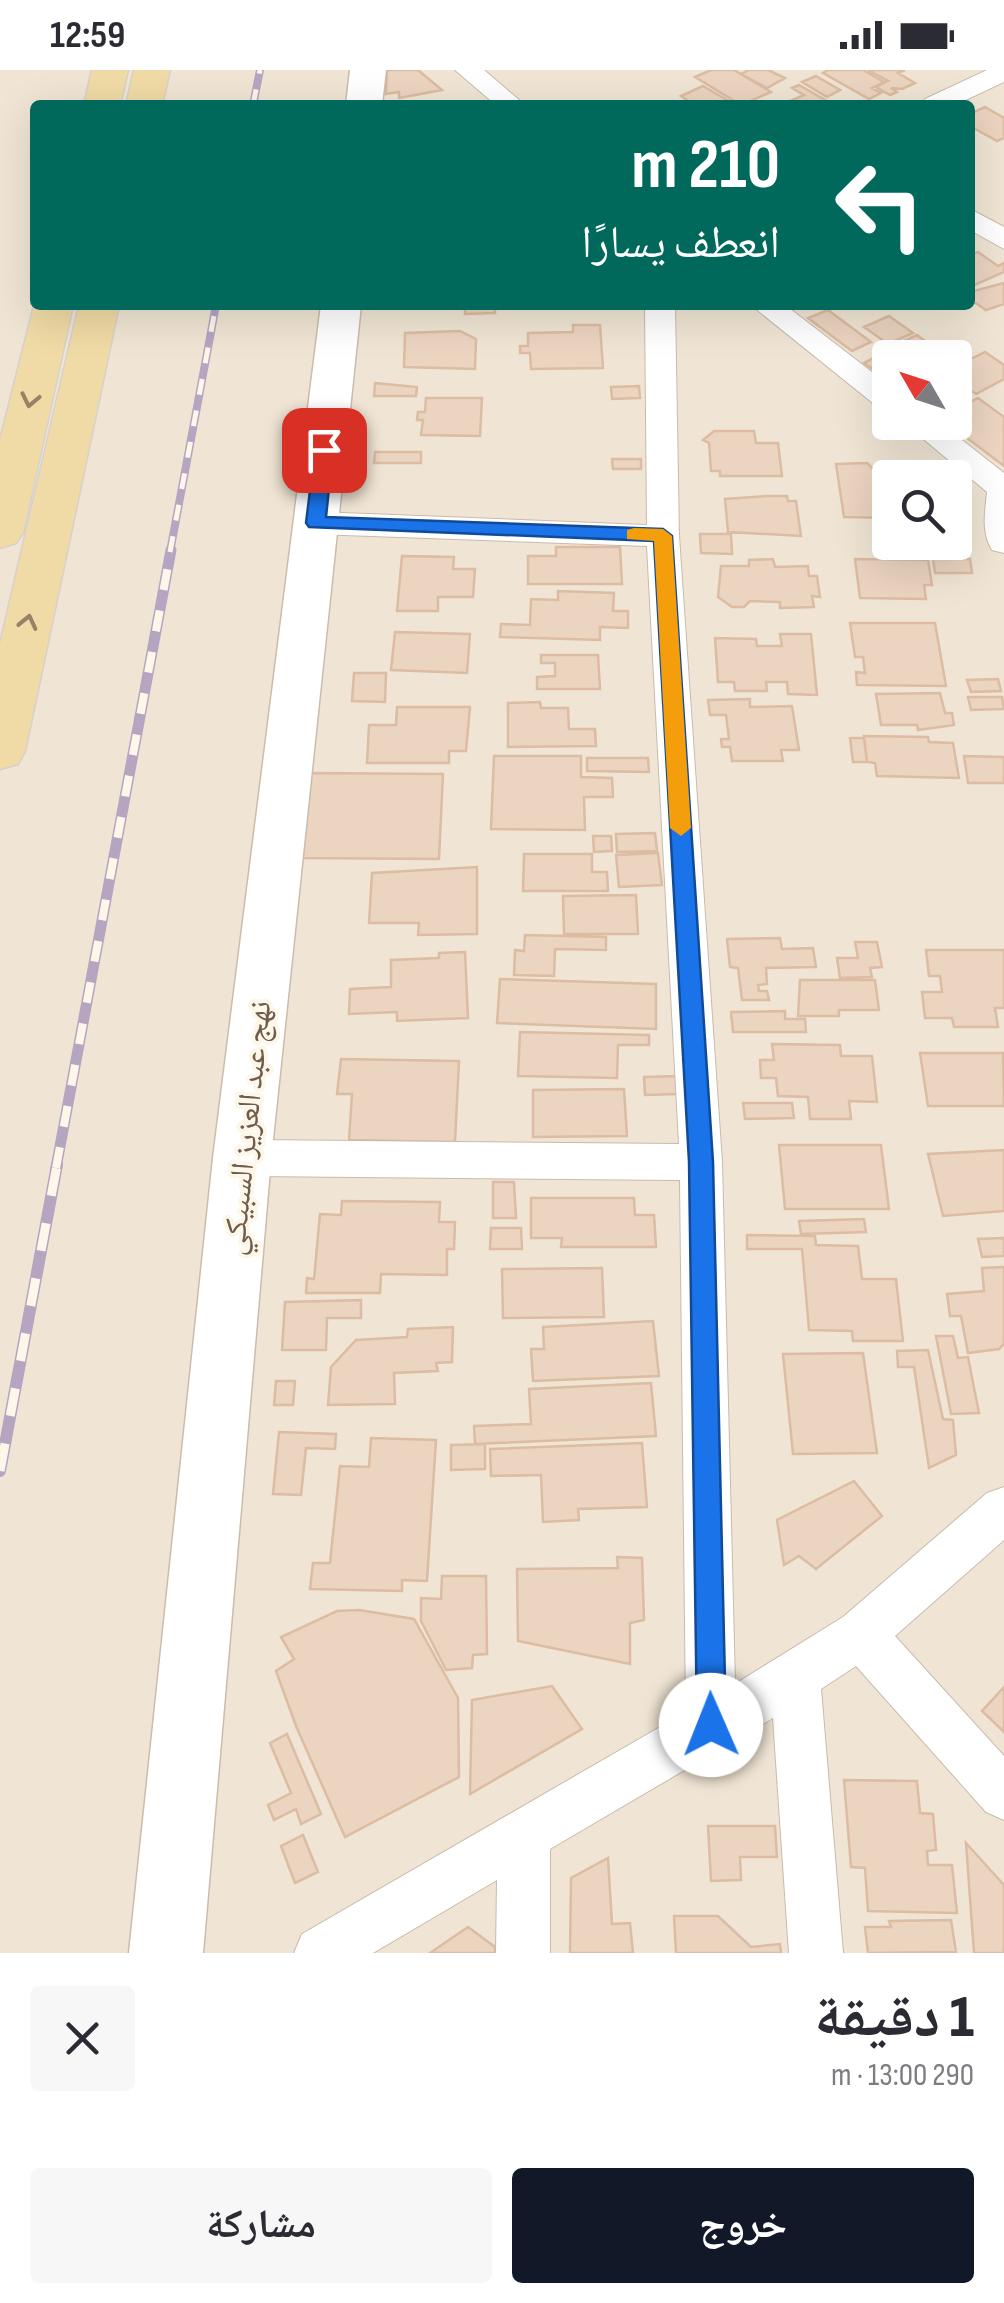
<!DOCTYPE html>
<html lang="ar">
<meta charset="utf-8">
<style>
body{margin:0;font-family:"Sofia Sans Condensed","Noto Naskh Arabic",sans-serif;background:#f7f7f7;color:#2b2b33;direction:rtl;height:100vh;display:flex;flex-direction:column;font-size:38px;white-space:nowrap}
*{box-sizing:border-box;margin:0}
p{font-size:32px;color:#7c7c81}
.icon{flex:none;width:55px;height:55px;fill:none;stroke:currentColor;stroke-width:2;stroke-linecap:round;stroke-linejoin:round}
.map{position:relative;height:1883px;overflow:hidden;direction:ltr}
.sheet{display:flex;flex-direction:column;background:#fff;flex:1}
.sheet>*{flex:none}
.banner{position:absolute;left:30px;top:30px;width:945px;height:210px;border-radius:10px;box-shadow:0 10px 40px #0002;direction:rtl;background:#00695c;color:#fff;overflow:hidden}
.needle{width:65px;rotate:309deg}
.tools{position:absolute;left:872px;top:270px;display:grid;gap:20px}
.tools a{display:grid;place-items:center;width:100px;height:100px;border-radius:10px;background:#fff;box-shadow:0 10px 40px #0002;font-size:50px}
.pin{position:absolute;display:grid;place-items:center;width:85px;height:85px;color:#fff;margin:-42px;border-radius:20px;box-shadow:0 5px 15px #0006}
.me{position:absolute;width:110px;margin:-55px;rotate:359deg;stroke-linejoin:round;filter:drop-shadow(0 0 8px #0008)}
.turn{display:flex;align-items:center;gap:35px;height:210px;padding:0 30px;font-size:45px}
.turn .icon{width:130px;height:130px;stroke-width:2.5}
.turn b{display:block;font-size:70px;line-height:85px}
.round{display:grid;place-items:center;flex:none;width:105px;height:105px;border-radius:10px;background:#f7f7f7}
.headline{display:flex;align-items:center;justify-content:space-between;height:170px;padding:0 30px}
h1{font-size:60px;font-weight:800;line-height:75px}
.cta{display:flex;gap:20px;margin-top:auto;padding:20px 30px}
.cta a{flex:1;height:115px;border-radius:10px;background:#111827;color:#fff;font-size:40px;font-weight:800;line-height:115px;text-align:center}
.cta a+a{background:#f7f7f7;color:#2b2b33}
.status{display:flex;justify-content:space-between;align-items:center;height:70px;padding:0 50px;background:#fff;direction:ltr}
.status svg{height:28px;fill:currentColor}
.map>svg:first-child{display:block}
</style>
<div class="status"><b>12:59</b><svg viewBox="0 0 49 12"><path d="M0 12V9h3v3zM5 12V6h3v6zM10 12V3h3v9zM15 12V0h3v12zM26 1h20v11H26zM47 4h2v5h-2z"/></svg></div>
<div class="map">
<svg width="1004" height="1883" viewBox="0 0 1004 1883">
<rect width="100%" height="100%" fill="#f9f3e5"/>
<!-- residential -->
<path fill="#f0e5d4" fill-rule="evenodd" d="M0,0H1004V1883H0ZM35,35H970V235H35ZM890,288H955V352H890ZM890,408H955V472H890Z"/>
<!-- building -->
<path fill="#ebd4c0" stroke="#dcbca2" stroke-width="2.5" d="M387,0H418L442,20L399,28V22L386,24Z
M711,0H734L771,22L741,35L695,7Z
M749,0H768L785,8L767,18L741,4Z
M828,0H863L884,12L872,18L881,23L869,29L823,3Z
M868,0H905L898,3L915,13L902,19L891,18L897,22L890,25L876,17L888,11Z
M816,6L840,20L827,27L802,12Z
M799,15L834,35H793L788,32L804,25L792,18Z
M703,16L734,34L694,35L681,26Z
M985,37L1004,48V68L997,71L970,56V44Z
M978,182L998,196L1004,193V202L970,217V185Z
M1004,213V234L986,240L970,229V222Z
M465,235H495V243L465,244Z
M828,240L871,272L852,281L808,248Z
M889,246L913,263L888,274L864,257Z
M573,255H600L603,298L531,299L530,283H520V276H528V263L573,262Z
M460,261L476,269L475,299L404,297L405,263Z
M917,265L948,288H908L893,276Z
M891,279L904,288H890V311L864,293Z
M985,282L1004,295V309L976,324L956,310L967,305L955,297Z
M375,313L417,317L416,326H374Z
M639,316L640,328L612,329L611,317Z
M426,328H482L480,366L421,365L423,350H417L418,342H425Z
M978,328L1004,347V396L946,352H955V340Z
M714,361H754L756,373H778L782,406H720V401H711L709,373L703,370Z
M375,382H421V393H374Z
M612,389H641V399H613Z
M867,393L890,415V448L844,447L836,394Z
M766,426H787L788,431H796L801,466L728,462L725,429Z
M700,464H731L732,484L701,483Z
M955,469H961L964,481H925L923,472H955Z
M556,477H620L622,514H528V486H556Z
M402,486L454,487L453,499H475L473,527H438V541H397Z
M773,489L775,497L808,496L809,506H817L820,527L812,526L814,537L780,538V532L750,531L744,537H732L718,527L721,496H749V490Z
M855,489L928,490L932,515H924L926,529L860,528Z
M933,489H970L972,503H935Z
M558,521L614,523L613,541H628V558L600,557V570L500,567L501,554L530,555L531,529L558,530Z
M850,553H935L946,616L857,615L856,602L865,603L863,587H855Z
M395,562L470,564L467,603L391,600Z
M780,564H811L817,625L788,624L787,612H766L767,621H735L734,612H718L715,568L756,569L757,576H782Z
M541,585H598L600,619H537V607L555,606V593H541Z
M354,603H386L385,632L352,631Z
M998,609L1001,621L971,622L967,610Z
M940,623L945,643H952L954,655L918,660L917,655H881L876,624Z
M968,627H1002L1004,639L971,640Z
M750,629V637L792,636L799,680H781L783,691H732L730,677H722L721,669H729L726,645H710L708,630Z
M540,632L541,638H568L569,659H595L596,676L508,677V633Z
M397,637H470L466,681H449V693H367L369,655H396Z
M864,666L928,667L929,672L953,673L959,708L877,706L875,693L867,692Z
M850,668H864L867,692H853Z
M494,686H581V707L612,708L613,727H584L585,760L491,759Z
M964,686L1004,687V713H968Z
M587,688H648L649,702L587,701Z
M307,703L443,704L439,789L298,788Z
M655,763L657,781L617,782L616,764Z
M593,766H611L612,781L594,782Z
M658,783L662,815L619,817L616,785Z
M524,784H592V802H607L608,821H523Z
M477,797V864L418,865L419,853H369L372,803Z
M636,825L638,864H564L563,826Z
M525,865L606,867V880L555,879L554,906L514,905L515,880L524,881Z
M780,868L782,879L813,878L816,897L766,898L767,914L758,915L759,921H767L769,930H742L738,898L730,897L727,869Z
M855,872H877L882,897L870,898L872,907L840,908L837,888H858Z
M926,880H1004V938H995L998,957H954L952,948H925L922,922H942L940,906H929Z
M465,882L468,948L397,951V942L349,944L350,919L391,917V890L439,888V883Z
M500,909L656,914V959L497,953Z
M800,910H875L879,940H839V946H798Z
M785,941V949H805L806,962H733L731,942Z
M520,962L649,965V975H618L617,1008L518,1006Z
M772,974L840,975L841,986H872L877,1032L849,1031L851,1049H810L808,1027L778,1026L776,1008H761L760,990H774Z
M920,983H1003L1004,1036H928Z
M341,989L459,991L455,1072L349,1070L352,1024H337Z
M677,1006L678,1024L645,1025L644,1007Z
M624,1019L627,1066L533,1067V1020Z
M743,1033H792L794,1048L745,1049Z
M779,1075H881L889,1139H785Z
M1004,1080V1141L943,1146L928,1084Z
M493,1112H514L516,1148H493Z
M531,1128H634L635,1145H654L656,1177H561L562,1168H531Z
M342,1131L440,1132L439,1152H455L454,1179H447V1205L381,1204L380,1223H306L307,1208L314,1209L320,1144L341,1145Z
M864,1149L866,1162L801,1164L799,1151Z
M491,1158H521L522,1179H490Z
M747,1165L815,1166L816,1175L858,1176L862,1209H896L903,1271H853L852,1261L809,1260L802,1179H747Z
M1004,1168V1186L982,1187L978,1169Z
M1004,1197V1274L999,1279L968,1283L961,1246H950L947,1224L984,1221L982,1198Z
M602,1198L604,1247L503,1248L502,1199Z
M361,1230V1248H327L326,1280H282L285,1232Z
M653,1251L659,1306L533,1311L531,1279H544L543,1257Z
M453,1257L452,1292L436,1293L438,1301L394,1303L395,1334L328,1335L331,1297L356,1270L407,1267L408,1259Z
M936,1266H953L958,1288L968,1287L979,1343L951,1344Z
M928,1280L943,1349L953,1350L956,1385L929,1398L914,1297H898L897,1281Z
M863,1283L877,1383L793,1384L783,1284Z
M276,1311H295L293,1335H274Z
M651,1313L656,1366L475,1374L474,1356L531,1354L529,1319Z
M279,1362L336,1364L335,1379L306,1378L301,1425L273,1424Z
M371,1368L436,1370L427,1511L402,1510V1521L310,1519L313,1493H330L340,1396L369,1397Z
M642,1373L647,1437L578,1439L579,1450L543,1452L541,1405L491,1406L490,1379Z
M485,1374V1399L451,1400V1375Z
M854,1411L882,1446L816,1499L799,1486L784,1495L777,1450Z
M617,1487L642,1488L644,1550L630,1553V1594L518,1571L517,1499L618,1498Z
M442,1506H486L487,1584L473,1585L472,1598L446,1600L421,1551V1528L441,1529Z
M359,1540L414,1549L458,1628L459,1707L345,1767L296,1656L276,1601L294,1589L281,1567L337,1541Z
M552,1616L582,1659L470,1724L472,1630Z
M1004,1617V1662L982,1641Z
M287,1664L321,1744L301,1754L296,1739L274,1750L268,1735L291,1723L270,1673Z
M844,1710L917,1711L920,1743L933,1744L936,1780L927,1781L928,1795H952L957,1843L868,1841L865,1798L851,1797Z
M708,1756H775L777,1787H740L741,1810L711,1811Z
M303,1765L318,1802L295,1813L281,1776Z
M966,1773L1004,1815V1883H974Z
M608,1788L612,1854L630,1853L633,1883H570L571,1808Z
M674,1846H718L751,1877L780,1874L781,1883H676Z
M951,1850L956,1882L868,1883L865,1857H891L889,1851Z
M468,1857L495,1877V1883H430Z"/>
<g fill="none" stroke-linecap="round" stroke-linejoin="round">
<!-- street casing -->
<g stroke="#c9bbac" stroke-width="2">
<path id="street" d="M455,0H484L525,35H496Z
M987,0H1004V12L955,35H921L925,29Z
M970,139L1004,157V179L970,160Z
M645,235H675L679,466L722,1092L735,1614L843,1547L987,1423L1004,1417V1470L895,1566L1004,1686V1750L986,1742L856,1596L821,1619L843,1883H789L773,1648L550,1779V1883H496L497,1810L373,1883H294L302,1864L686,1642L680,1110L242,1106L227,1101L221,1088L227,1075L242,1070L679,1074L647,476L316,464L304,461L300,453L304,445L316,442L647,455Z
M751,235H785L890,316V340L879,338Z
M903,352H939L1004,403V483L992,480C981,462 985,442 987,422Z"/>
</g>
<!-- secondary casing -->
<g stroke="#ccbcab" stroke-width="3">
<path id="secondary" d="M350,0H386L382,35H346Z
M321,235H361L271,1088L203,1883H129L213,1088Z"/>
</g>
<!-- primary casing -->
<g stroke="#d7d1cd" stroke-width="3">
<path id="primary" d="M92,0H128L120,35H84Z
M134,0H170L162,35H126Z
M35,232V235H73L23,463L16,473L0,478V370Z
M79,235H119L25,681L18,694L0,699V574Z"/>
</g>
<!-- street -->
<use href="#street" fill="#fff" fill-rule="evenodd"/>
<!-- secondary -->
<use href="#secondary" fill="#fff" fill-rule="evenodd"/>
<!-- primary -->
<use href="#primary" fill="#f0daa5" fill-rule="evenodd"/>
<!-- rail-far2 casing -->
<g stroke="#b6a5c1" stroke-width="8">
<path id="rail-far2" d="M253,35L260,0
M170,482L216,235"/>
</g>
<!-- rail-far1 casing -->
<g stroke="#b6a5c1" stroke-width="11">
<path id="rail-far1" d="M56,1098L171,480"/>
</g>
<!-- rail casing -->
<g stroke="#b6a5c1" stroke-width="12">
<path id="rail" d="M0,1401L57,1095"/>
</g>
<!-- rail-far2 -->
<use href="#rail-far2" stroke="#fdf7ea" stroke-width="5" stroke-dasharray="16" stroke-linecap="butt"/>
<!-- rail-far1 -->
<use href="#rail-far1" stroke="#fdf7ea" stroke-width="8" stroke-dasharray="21" stroke-linecap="butt"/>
<!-- rail -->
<use href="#rail" stroke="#fdf7ea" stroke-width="9" stroke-dasharray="28" stroke-linecap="butt"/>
</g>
<!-- one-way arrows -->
<defs><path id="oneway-chevron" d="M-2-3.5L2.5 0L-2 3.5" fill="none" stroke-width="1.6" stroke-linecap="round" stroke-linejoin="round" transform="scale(2.5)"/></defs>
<g stroke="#968267">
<use href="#oneway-chevron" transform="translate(30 330) rotate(102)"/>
<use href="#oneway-chevron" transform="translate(28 552) rotate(-77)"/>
</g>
<!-- route -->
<path fill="#1a73e8" stroke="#114b97" stroke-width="2.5" d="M324,375L333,380L326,447L663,459L672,466L713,1092L726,1655L721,1665L711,1670L701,1665L697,1655L689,1092L654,471L309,457L306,453L315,380Z"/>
<!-- slow -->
<path fill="#f59e0b" d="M634,458L663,459L672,466L691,758L681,766L670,758L654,471L627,469V460Z"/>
<g text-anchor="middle" stroke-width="8" stroke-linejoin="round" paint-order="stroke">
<!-- street labels -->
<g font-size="32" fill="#6f5c4d" stroke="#fdf7ea">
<text transform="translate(246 1058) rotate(-84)" y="11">نهج عبد العزيز السبيكي</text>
</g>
</g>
</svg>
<div class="tools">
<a><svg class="needle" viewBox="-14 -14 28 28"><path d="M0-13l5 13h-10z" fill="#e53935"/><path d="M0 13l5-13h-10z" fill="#7c7c81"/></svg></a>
<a><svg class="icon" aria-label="search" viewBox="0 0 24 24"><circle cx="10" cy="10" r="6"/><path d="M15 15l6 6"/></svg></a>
</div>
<div class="pin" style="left:324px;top:380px;background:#d93025"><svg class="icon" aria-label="arrive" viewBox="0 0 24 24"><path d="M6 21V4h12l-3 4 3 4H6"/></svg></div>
<svg class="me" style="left:711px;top:1655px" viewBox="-20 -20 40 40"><circle r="19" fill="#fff"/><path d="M0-13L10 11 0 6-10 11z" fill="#1a73e8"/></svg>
<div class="banner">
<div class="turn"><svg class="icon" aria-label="left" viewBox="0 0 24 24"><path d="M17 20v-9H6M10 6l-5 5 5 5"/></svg><div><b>210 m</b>انعطف يسارًا</div></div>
</div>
</div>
<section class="sheet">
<div class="headline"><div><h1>1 دقيقة</h1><p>290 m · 13:00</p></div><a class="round"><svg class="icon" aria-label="close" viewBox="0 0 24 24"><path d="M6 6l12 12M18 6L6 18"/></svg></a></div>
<div class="cta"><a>خروج</a><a>مشاركة</a></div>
</section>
